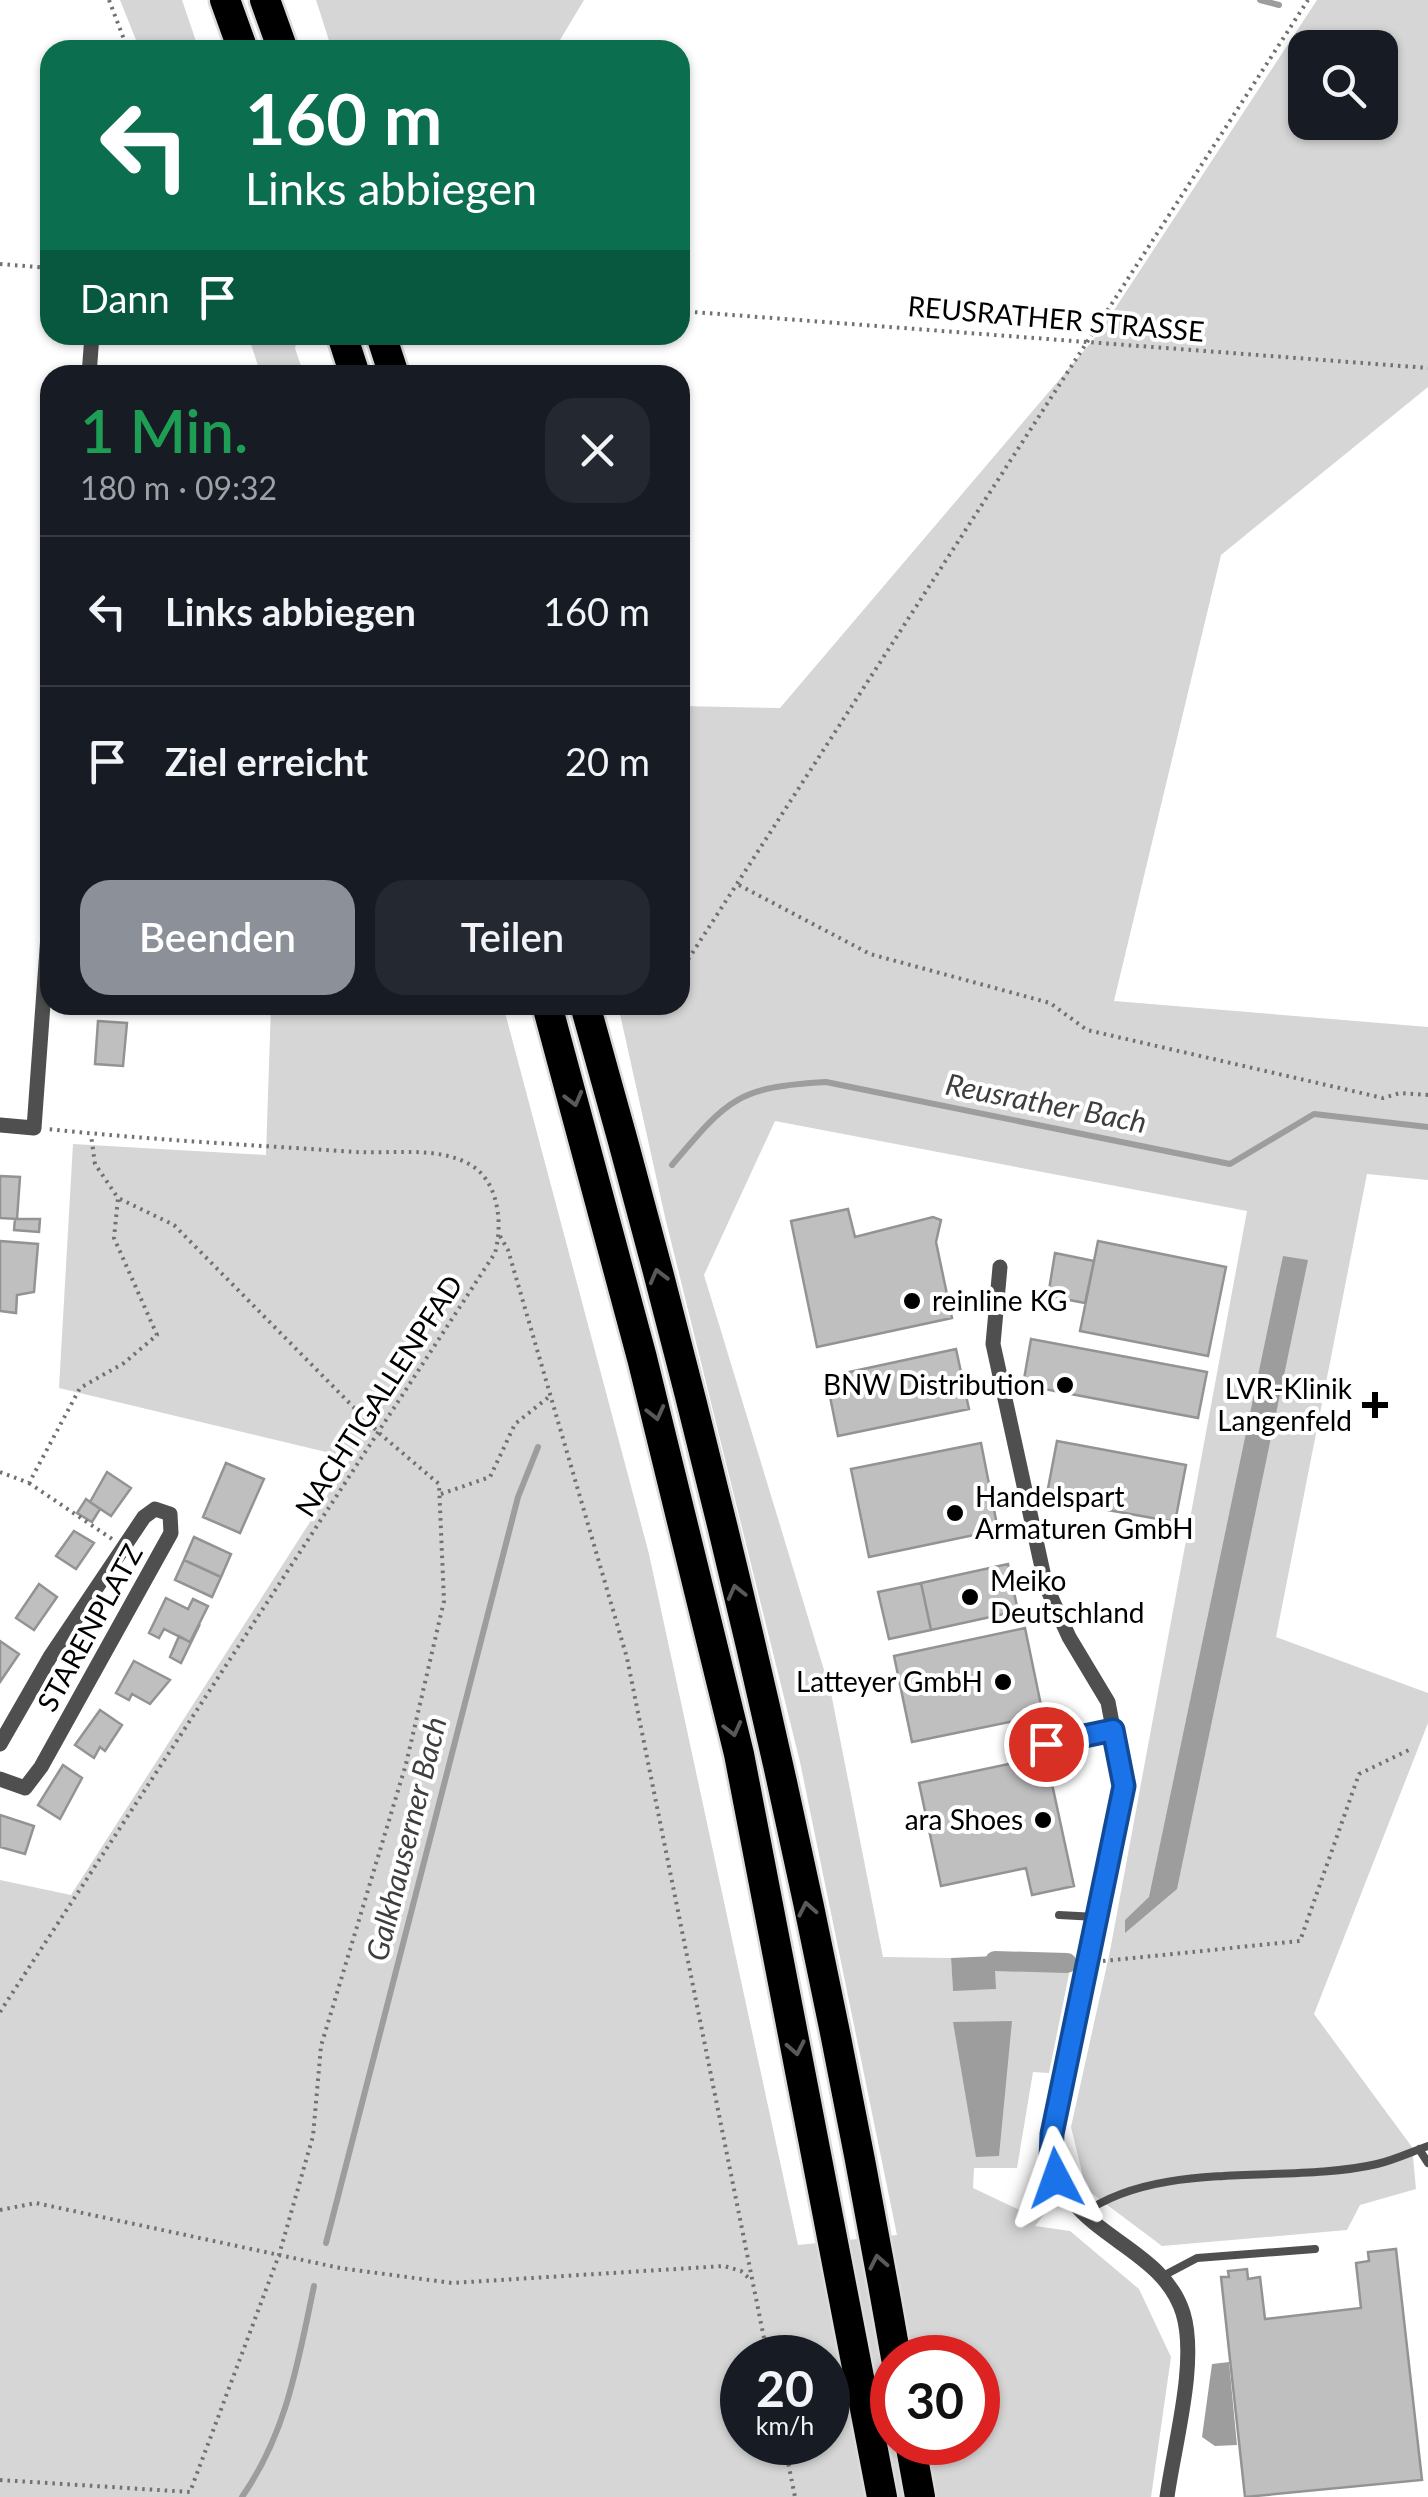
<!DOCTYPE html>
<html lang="de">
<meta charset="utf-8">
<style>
body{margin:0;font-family:Lato,sans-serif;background:#242831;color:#f1f3f6;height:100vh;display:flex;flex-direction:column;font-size:38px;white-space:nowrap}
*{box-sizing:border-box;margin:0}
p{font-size:32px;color:#9ea1a6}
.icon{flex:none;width:55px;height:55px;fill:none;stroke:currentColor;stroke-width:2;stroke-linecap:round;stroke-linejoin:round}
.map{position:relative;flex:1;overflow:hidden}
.side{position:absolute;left:40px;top:365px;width:650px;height:650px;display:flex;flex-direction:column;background:#171b24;border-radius:30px;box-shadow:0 2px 8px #0004}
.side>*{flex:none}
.guide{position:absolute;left:40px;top:40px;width:650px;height:305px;border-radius:30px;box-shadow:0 2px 8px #0004;background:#0b6e4f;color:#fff;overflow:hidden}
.buttons{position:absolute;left:1288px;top:30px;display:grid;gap:20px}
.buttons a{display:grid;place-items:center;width:110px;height:110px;border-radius:20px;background:#171b24;box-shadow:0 2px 8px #0004;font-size:50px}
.speed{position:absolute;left:720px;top:2335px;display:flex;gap:20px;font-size:50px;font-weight:700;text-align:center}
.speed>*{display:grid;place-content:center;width:130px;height:130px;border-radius:50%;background:#171b24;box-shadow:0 2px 8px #0004;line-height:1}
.speed small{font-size:25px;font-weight:400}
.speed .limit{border:15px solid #d22;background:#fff;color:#111}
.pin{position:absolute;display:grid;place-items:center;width:85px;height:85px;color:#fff;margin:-42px;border:5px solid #fff;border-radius:50%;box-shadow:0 2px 10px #0007}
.me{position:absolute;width:110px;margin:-55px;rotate:356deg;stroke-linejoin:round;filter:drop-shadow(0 0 8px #0008)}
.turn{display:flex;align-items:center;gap:35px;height:210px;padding:0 40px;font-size:45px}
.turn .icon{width:130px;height:130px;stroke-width:2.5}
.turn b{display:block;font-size:70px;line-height:85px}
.then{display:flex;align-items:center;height:95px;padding:0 40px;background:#0003;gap:20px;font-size:38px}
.round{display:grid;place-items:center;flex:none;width:105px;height:105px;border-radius:30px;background:#242831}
.overview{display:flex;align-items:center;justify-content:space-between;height:170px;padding:0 40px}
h1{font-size:60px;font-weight:600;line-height:75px;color:#1e9e55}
.action{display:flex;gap:20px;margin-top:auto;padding:20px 40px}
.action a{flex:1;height:115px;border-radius:30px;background:#8c9099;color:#fff;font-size:40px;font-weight:600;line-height:115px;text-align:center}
.action a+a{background:#242831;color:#f1f3f6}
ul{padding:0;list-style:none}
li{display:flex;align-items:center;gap:30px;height:150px;padding:0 40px;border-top:2px solid #363941}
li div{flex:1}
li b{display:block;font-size:38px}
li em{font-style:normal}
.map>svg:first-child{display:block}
</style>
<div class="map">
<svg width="1428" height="2497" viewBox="0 0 1428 2497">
<rect width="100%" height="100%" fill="#fff"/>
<!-- green -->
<path fill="#d6d6d6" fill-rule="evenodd" d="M120,0H182L199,50H140Z
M316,0H584L554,50H332Z
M1317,0H1428V387L1221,555L1114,1001L1428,1027V1180L1367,1174L1276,1637L1428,1693V1723L1314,2014L1412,2147L1416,2189L1360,2205L1347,2230L1162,2246L1086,2189L1071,2127L1110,1951L1247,1211L775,1121L704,1275L831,1693L883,1957L951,1958L953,1990L996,1989V1968L1070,1969L1049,2073L1033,2072L1017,2168H974L973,2188L1024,2212L1050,2207L1035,2226L1070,2231L1139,2289L1171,2357L1151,2497H0V1880L71,1895L351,1458L59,1388L73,1144L266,1155L271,1005H503L649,1554L798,2245L897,2235L800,1762L665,1217L618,1005H680V706L780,708L1099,333ZM1305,48H1380V122H1305ZM742,2358H828V2442H742ZM892,2358H978V2442H892Z
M248,335H298L295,348L304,375H261Z"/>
<!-- water -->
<path fill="#9d9d9d" d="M1283,1256L1308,1260L1177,1889L1125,1933V1920L1149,1897Z
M995,1956L996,1989L953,1991L951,1958Z
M1012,2021L999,2156L976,2157L953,2022Z
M1229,2362L1237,2445L1215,2446L1202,2437L1212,2364Z"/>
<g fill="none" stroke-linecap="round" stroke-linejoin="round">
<!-- stream -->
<path stroke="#9d9d9d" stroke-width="6" d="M1260,0L1279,5
M672,1165C728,1099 737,1087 826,1082L1230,1164L1314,1114L1428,1127
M326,2243L518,1497L538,1447
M242,2497C287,2432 298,2362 314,2286"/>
<!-- canal -->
<path stroke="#9d9d9d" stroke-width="20" d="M995,1961L1067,1963"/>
</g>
<!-- building -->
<path fill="#bfbfbf" stroke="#939393" stroke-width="2.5" d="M98,1021L127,1023L123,1066L95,1064Z
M0,1176L20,1177L17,1219L0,1218Z
M848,1209L855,1237L933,1217L941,1220L936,1242L952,1318L817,1347L791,1221Z
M15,1219H40L39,1232L14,1230Z
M0,1241L38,1244L34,1292L17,1295L16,1313L0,1311Z
M1098,1241L1226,1267L1208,1356L1080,1331Z
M1055,1253L1094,1261L1085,1303L1048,1296Z
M1031,1339L1207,1372L1198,1418L1023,1385Z
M956,1349L969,1409L838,1436L826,1377Z
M1057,1441L1186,1465L1175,1522L1046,1499Z
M981,1443L998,1530L869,1557L851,1469Z
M226,1463L264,1479L240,1533L203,1517Z
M107,1472L131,1488L111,1516L90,1502Z
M86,1499L100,1509L92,1522L77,1513Z
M74,1531L94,1543L76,1569L56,1556Z
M194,1537L231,1554L221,1577L184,1560Z
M184,1560L221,1577L212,1597L175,1580Z
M1008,1564L1018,1611L931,1630L921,1583Z
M921,1583L931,1630L889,1639L878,1592Z
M39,1584L57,1597L34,1630L16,1618Z
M166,1598L188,1609L193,1599L208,1606L190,1642L164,1629L159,1638L149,1633Z
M200,1624L181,1663L170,1657L179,1636L190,1642Z
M1025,1628L1043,1715L912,1742L894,1656Z
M0,1641L19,1654L0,1682Z
M134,1661L170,1680L150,1704L132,1694L129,1700L116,1693Z
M100,1710L122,1725L105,1751L100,1747L94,1758L75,1745Z
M1046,1756L1074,1886L1032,1895L1026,1868L941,1886L919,1783Z
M63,1765L82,1778L60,1819L38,1805Z
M0,1815L34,1826L25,1854L0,1847Z
M1396,2249L1422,2480L1245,2497L1221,2277H1229L1228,2271L1247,2269L1248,2279L1260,2277L1265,2319L1361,2308L1356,2263L1369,2261L1368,2252Z"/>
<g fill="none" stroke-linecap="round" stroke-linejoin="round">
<!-- motorway casing -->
<g stroke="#dbdbdb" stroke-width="35">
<path id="motorway" d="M225,0L243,50
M265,0L283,50
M342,335L355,375
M381,335L394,375
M547,1005L642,1358L739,1754L882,2497
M585,1005C711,1449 817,1902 896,2358
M910,2442L920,2497"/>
</g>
<!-- path -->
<path stroke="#717171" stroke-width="4" stroke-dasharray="2.5 5" stroke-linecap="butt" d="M109,0L128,50
M0,264L50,268
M680,311L1428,368
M739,885L870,954L1050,1003L1087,1030L1383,1098L1400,1093L1428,1095
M680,972L1308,0
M500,1236L508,1250L627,1658L768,2358
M0,1472L29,1483L80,1388L124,1363L157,1335L114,1238L118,1198L95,1164L91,1135
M29,1483L112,1539
M441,1494L490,1477L515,1424L550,1396
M1103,1961L1300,1941L1359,1774L1413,1748
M0,2012L495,1253C503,1224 499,1180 469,1164C436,1146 393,1154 356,1152C253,1145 151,1140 48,1129
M0,2210L36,2203L340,2268L452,2283L724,2266L741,2271L751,2280
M784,2442L795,2497
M0,2480L190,2492L279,2255L313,2136L321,2046L406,1764L444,1601L439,1484L379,1433L174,1225L118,1198"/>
<!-- service -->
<path stroke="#4f4f4f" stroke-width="8" d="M1046,1745L1113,1730
M1059,1915L1097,1917
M1419,2149L1428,2163
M1083,2214C1160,2158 1287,2185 1377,2164C1394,2160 1411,2152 1428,2146
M1161,2277L1197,2258L1315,2249"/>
<!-- minor -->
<path stroke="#4f4f4f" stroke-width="15" d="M89,375L92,335
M0,1125L34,1128L50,908
M1000,1267L993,1344L1046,1586L1069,1637L1108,1702L1124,1786L1052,2134C1048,2236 1159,2236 1183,2313C1198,2362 1174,2445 1167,2497
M0,1744L50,1657L144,1517L155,1509L170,1514L171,1533L41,1767L25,1788L0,1779"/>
<!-- motorway -->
<use href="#motorway" stroke="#000" stroke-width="30"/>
</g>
<!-- one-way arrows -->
<defs><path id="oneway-chevron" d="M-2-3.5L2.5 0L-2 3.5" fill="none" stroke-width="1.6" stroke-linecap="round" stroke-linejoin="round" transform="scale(2.5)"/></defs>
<g stroke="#595959">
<use href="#oneway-chevron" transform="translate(574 1099) rotate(75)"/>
<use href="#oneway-chevron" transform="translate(658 1276) rotate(-105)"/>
<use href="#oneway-chevron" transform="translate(656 1413) rotate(76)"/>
<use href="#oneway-chevron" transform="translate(736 1592) rotate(-104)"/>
<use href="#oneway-chevron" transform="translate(733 1729) rotate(76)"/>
<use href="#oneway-chevron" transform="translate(807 1909) rotate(-101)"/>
<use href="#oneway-chevron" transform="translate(796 2048) rotate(79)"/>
<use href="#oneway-chevron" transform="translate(878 2262) rotate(-101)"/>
</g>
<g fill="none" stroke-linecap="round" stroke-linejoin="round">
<!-- route casing -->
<g stroke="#114b97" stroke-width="25">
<path id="route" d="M1046,1744L1113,1730L1124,1786L1052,2134L1051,2159L1056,2178"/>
</g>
<!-- route -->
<use href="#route" stroke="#1a73e8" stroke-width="18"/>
</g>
<!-- markers -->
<g fill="#000" stroke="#fff" stroke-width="4">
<circle cx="912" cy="1301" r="10"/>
<circle cx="1065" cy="1385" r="10"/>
<path d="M1370 1390h10v10h10v10h-10v10h-10v-10h-10v-10h10z"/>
<circle cx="955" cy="1513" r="10"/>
<circle cx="970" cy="1597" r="10"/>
<circle cx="1003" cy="1682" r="10"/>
<circle cx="1043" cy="1820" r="10"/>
</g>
<g text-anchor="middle" stroke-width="8" stroke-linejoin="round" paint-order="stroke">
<!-- street labels -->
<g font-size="28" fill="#000" stroke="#fff">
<text transform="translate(1056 319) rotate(5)" y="10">REUSRATHER STRASSE</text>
<text transform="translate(379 1396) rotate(-57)" y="10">NACHTIGALLENPFAD</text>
<text transform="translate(90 1628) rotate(-61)" y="10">STARENPLATZ</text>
</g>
<!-- poi labels -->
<g font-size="28" fill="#000" stroke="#fff" text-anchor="end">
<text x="932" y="1311" text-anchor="start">reinline KG</text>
<text x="1045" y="1395">BNW Distribution</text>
<text x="1352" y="1399">LVR-Klinik<tspan x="1352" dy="32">Langenfeld</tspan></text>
<text x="975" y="1507" text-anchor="start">Handelspart<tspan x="975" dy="32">Armaturen GmbH</tspan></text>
<text x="990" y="1591" text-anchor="start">Meiko<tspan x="990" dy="32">Deutschland</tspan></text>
<text x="983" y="1692">Latteyer GmbH</text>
<text x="1023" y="1830">ara Shoes</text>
</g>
<!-- water labels -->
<g font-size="30" font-style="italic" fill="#3e3e3e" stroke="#fff">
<text transform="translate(1046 1104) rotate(11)" y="10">Reusrather Bach</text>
<text transform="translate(407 1839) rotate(-76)" y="10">Galkhauserner Bach</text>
</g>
</g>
</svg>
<div class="buttons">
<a><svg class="icon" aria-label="search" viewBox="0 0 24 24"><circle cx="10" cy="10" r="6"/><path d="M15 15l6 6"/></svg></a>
</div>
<div class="speed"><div>20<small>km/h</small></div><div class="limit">30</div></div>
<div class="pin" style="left:1046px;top:1744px;background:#d93025"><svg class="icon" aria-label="arrive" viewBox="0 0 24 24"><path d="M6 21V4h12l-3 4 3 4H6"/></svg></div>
<svg class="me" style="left:1056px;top:2178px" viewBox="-20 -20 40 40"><path d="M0-17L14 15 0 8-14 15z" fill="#1a73e8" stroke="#fff" stroke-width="4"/></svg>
<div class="guide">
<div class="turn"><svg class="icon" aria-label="left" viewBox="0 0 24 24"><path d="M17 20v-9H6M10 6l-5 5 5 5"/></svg><div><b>160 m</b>Links abbiegen</div></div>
<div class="then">Dann<svg class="icon" aria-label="arrive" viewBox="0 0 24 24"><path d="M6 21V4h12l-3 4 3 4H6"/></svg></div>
</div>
<section class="side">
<div class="overview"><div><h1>1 Min.</h1><p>180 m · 09:32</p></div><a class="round"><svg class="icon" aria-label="close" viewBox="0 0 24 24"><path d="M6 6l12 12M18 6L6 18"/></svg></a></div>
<ul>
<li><svg class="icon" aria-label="left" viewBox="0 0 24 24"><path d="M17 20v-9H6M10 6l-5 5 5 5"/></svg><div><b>Links abbiegen</b></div><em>160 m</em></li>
<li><svg class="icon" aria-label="arrive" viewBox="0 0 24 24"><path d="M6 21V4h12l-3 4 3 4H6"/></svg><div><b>Ziel erreicht</b></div><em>20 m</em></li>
</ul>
<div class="action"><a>Beenden</a><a>Teilen</a></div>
</section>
</div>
